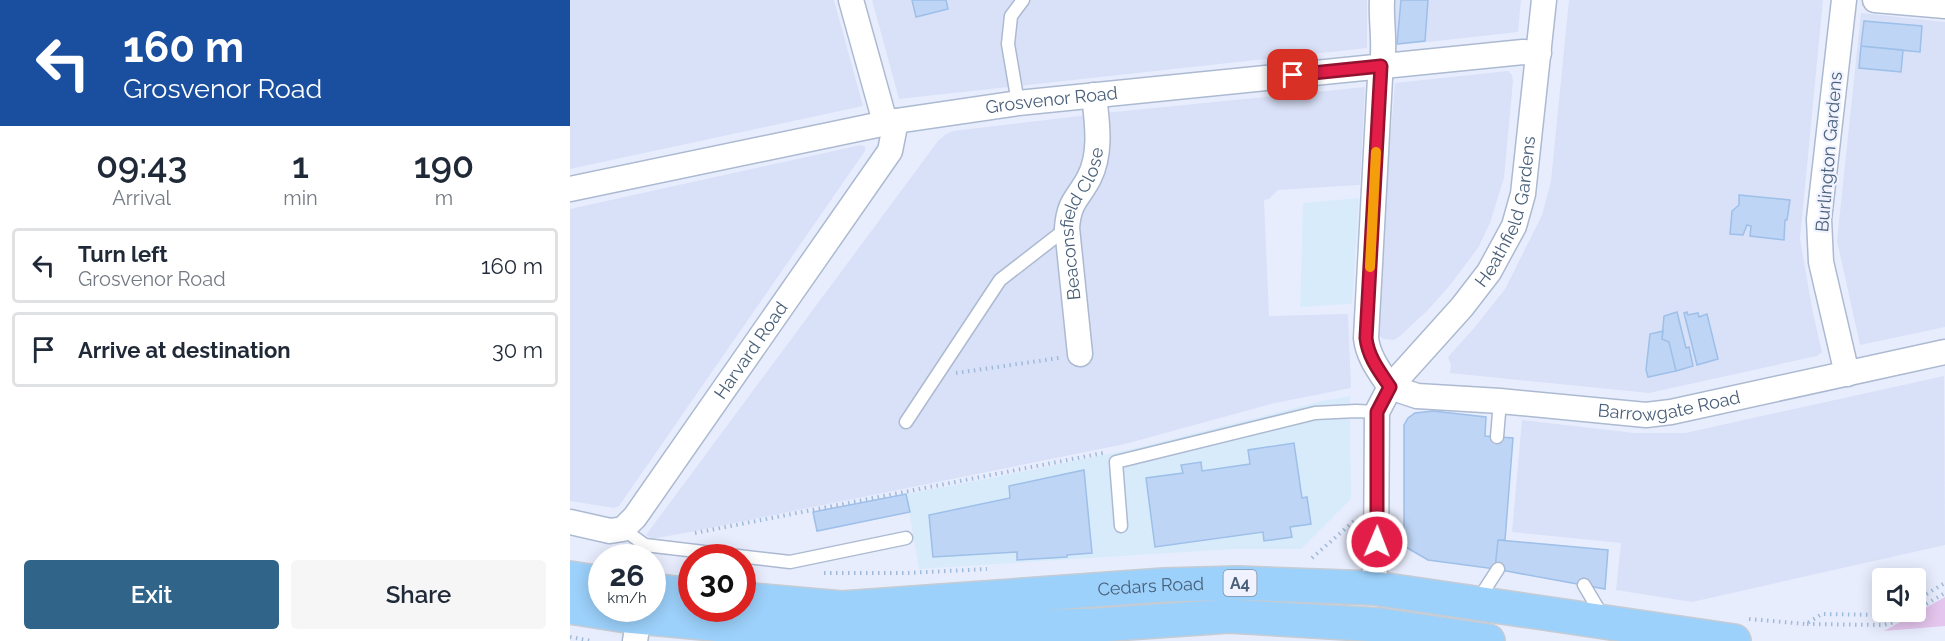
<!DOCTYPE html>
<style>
body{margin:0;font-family:Raleway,sans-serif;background:#f6f6f7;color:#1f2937;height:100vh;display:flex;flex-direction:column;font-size:22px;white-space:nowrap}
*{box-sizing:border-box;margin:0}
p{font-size:20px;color:#747a83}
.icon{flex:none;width:33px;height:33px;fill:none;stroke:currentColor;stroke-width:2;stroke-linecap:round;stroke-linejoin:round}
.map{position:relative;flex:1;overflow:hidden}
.panel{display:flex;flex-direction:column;background:#fff;width:570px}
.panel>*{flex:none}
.guide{background:#1a4fa0;color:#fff;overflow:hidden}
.buttons{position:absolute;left:1302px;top:568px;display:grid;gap:12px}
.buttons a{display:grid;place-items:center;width:54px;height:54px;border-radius:6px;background:#fff;box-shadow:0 3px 15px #0003;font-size:30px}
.speed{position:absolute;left:18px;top:544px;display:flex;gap:12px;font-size:30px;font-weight:700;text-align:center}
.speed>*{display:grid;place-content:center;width:78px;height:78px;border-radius:50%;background:#fff;box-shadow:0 3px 15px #0003;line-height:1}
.speed small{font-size:15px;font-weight:400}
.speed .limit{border:9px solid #d22;background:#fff;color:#111}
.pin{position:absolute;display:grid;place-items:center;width:51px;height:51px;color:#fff;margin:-26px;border-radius:12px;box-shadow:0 3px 9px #0006}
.me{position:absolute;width:66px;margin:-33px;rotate:1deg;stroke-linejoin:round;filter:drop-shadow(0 0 4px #0008)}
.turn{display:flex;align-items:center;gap:21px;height:126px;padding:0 24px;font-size:27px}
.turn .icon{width:78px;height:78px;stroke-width:2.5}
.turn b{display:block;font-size:42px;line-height:51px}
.eta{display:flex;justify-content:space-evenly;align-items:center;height:102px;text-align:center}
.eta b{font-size:36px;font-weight:600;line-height:42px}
.action{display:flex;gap:12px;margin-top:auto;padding:12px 24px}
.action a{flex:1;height:69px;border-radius:6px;background:#316489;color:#fff;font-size:24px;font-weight:600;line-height:69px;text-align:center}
.action a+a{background:#f6f6f7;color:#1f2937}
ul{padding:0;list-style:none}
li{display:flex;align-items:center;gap:18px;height:75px;margin:0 12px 9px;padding:0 12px;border:3px solid #e0e1e3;border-radius:6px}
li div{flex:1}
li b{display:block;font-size:22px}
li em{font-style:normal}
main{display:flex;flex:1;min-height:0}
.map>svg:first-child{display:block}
</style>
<main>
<section class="panel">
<div class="guide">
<div class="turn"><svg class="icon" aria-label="left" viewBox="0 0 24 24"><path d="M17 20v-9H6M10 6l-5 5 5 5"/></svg><div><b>160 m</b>Grosvenor Road</div></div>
</div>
<div class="eta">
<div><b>09:43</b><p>Arrival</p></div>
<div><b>1</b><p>min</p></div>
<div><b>190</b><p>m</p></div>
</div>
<ul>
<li><svg class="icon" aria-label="left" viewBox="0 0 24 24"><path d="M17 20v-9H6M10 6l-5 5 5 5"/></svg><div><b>Turn left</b><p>Grosvenor Road</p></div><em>160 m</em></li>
<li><svg class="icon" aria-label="arrive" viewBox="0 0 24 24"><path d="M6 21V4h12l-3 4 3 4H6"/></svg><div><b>Arrive at destination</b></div><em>30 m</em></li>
</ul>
<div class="action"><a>Exit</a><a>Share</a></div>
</section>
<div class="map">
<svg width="1375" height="641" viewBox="0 0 1375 641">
<rect width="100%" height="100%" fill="#e8edfe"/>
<!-- residential -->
<path fill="#d9e1f8" d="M0,0H264L293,106L0,169Z
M302,0H797V48L329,99Z
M825,0H951L948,32L821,46Z
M999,0H1253L1230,239L1243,313L1252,352L1247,356L1079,393L880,373L881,365L878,357L904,328L935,289L972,215L981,181Z
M1291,13L1375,22V327L1290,345L1267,241Z
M938,71L942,75L943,81L934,178L920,223L908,248L881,284L858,310L830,336L824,340L813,339L808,335L816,187L825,83Z
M795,87L790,185L708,190L699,199L694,200L699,316L778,314L781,388L705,403L555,444L120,532L82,539L76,535L368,141L376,134L383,131L544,112Z
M291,145L295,147V151L49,506L44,508L0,501V209Z
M1374,376L1375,545L1122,602L1046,590L1051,543L942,532L952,420L1065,433H1115Z"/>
<!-- commercial -->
<path fill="#d8ebfb" d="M789,198L782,304L730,307L733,203Z
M780,396L781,499L731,549H663L349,569L336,494L421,478L558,450L752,401Z"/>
<!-- green -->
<path fill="#e4c5ed" d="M1375,597V626L1314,631Z"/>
<!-- building -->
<path fill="#bed5f5" stroke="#9dbfe8" stroke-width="1.5" d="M342,0H376L378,9L346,17Z
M831,0H858L855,41L827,44Z
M1294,21L1352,26L1350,52L1291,46Z
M1291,46L1333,50L1331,72L1289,68Z
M1169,195L1220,200L1217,220H1215L1214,240L1180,236L1181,226L1177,225L1173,235L1160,234L1162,211L1169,205Z
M1107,312L1116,348L1119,347L1123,366L1106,371L1099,342L1092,339L1094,316Z
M1117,312L1118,315L1128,313L1129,317L1137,314L1148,359L1127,365L1114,313Z
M1093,331L1092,339L1099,342L1106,371L1078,377L1076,370L1080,334Z
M863,411L916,417L915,436L943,438L935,540H928L925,569L858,560L834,546V425L838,418L845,413Z
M724,443L732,498L737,497L741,524L720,527L722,537L694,541L693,532L585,547L576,478L613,473L611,465L631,462L632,471L680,464L678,450Z
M514,470L522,553L497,555V557L447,560V552L363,557L359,515L440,498L439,486Z
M336,494L340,512L247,531L243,512Z
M928,540L1038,550L1035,589L925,569Z"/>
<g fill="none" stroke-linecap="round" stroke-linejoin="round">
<!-- lane casing -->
<g stroke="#acbad1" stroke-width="15">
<path id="lane" d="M448,103L438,44L441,16L453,0
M336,422L430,280L497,228
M927,437L930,401
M551,526L546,462L745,413L786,411L807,412
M53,529L75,545L220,562L336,538
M1014,585L1033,617
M908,600L928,569"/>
</g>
<!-- street casing -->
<g stroke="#acbad1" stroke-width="27">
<g id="street">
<path d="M281,0L315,122"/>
<path d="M812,0C811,18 814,35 813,54C813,62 811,70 810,78L796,338C798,357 810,372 820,387"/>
<path d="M1274,0L1249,219L1251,262L1277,374"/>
<path d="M1305,0L1375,6"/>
<path id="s1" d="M0,189L326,121L448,103L953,52L969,53"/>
<path id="s2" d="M510,354L497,228C499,201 508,199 519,178C532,153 527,122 524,95"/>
<path id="s3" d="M820,387L847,396L930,401L1076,415L1101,412L1375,352"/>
<path id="s4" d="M0,522L40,531L53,529L65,517L320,151L326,121"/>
<path id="s5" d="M803,588L806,560L807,412L820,387L892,307L919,272L944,226L953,194L974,0"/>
<path d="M65,641L69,617"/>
</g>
</g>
<!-- highway casing -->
<g stroke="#c5ccd4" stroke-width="36">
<g id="highway">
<path d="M0,578L32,583"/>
<path d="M82,590L122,595"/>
<path id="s6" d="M172,599L272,608L594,585L668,583L803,588L1164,641"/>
<path d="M0,607L57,616L240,633L529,625L659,616L810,625L918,641"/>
</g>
</g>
<!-- path -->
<path stroke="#a0bada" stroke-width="4" stroke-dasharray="1.5 4.5" stroke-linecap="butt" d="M386,373L489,358
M125,533L533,453
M742,558L784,521
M254,573H337L417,569
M1346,600L1375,583
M1346,610L1375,593
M1179,619L1236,624L1252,614L1313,615L1323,612
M1237,624L1313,625L1321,623L1341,612
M0,637L22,641"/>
<!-- lane -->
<use href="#lane" stroke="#fff" stroke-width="12"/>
<!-- street -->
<use href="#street" stroke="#fff" stroke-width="24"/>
<!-- highway -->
<use href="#highway" stroke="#9cd1fb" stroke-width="33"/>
</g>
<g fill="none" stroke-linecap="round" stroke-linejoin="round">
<!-- route casing -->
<g stroke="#92132f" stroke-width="15">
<path id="route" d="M723,75L811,66L796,338C798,357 810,372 820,387L807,412V542"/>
</g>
<!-- route -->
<use href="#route" stroke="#e11d48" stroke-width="10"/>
<!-- slow -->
<path stroke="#f59e0b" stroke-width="10" d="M800,267L806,152"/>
</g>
<g text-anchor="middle" stroke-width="4.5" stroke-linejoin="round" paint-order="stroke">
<!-- shield labels -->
<rect fill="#f0f3ff" stroke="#7c8ca2" stroke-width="1.5" x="653.5" y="570" width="33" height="26" rx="4.5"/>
<g font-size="16" font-weight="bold" fill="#4a607a">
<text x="670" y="589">A4</text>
</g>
<!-- street labels -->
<g font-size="18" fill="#4a607a" stroke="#f0f3ff">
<text dy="6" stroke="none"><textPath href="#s1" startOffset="490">Grosvenor Road</textPath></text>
<text transform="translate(1259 152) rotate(-85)" y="6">Burlington Gardens</text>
<text dy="6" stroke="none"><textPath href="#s5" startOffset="420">Heathfield Gardens</textPath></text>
<text dy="6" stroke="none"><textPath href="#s2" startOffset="134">Beaconsfield Close</textPath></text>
<text dy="6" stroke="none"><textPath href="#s4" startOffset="274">Harvard Road</textPath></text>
<text dy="6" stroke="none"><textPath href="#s3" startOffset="282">Barrowgate Road</textPath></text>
<text dy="6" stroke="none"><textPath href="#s6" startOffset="410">Cedars Road</textPath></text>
</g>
</g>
</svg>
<div class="buttons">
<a><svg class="icon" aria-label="sound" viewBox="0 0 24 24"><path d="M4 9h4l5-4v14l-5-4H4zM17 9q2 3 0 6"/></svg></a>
</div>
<div class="speed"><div>26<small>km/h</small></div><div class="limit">30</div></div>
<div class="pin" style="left:723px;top:75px;background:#d93025"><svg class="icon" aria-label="arrive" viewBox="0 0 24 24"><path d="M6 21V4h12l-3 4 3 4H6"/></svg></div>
<svg class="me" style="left:807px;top:542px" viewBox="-20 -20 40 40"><circle r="17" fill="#e11d48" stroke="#fff" stroke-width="3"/><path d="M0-11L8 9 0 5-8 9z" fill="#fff"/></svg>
</div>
</main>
